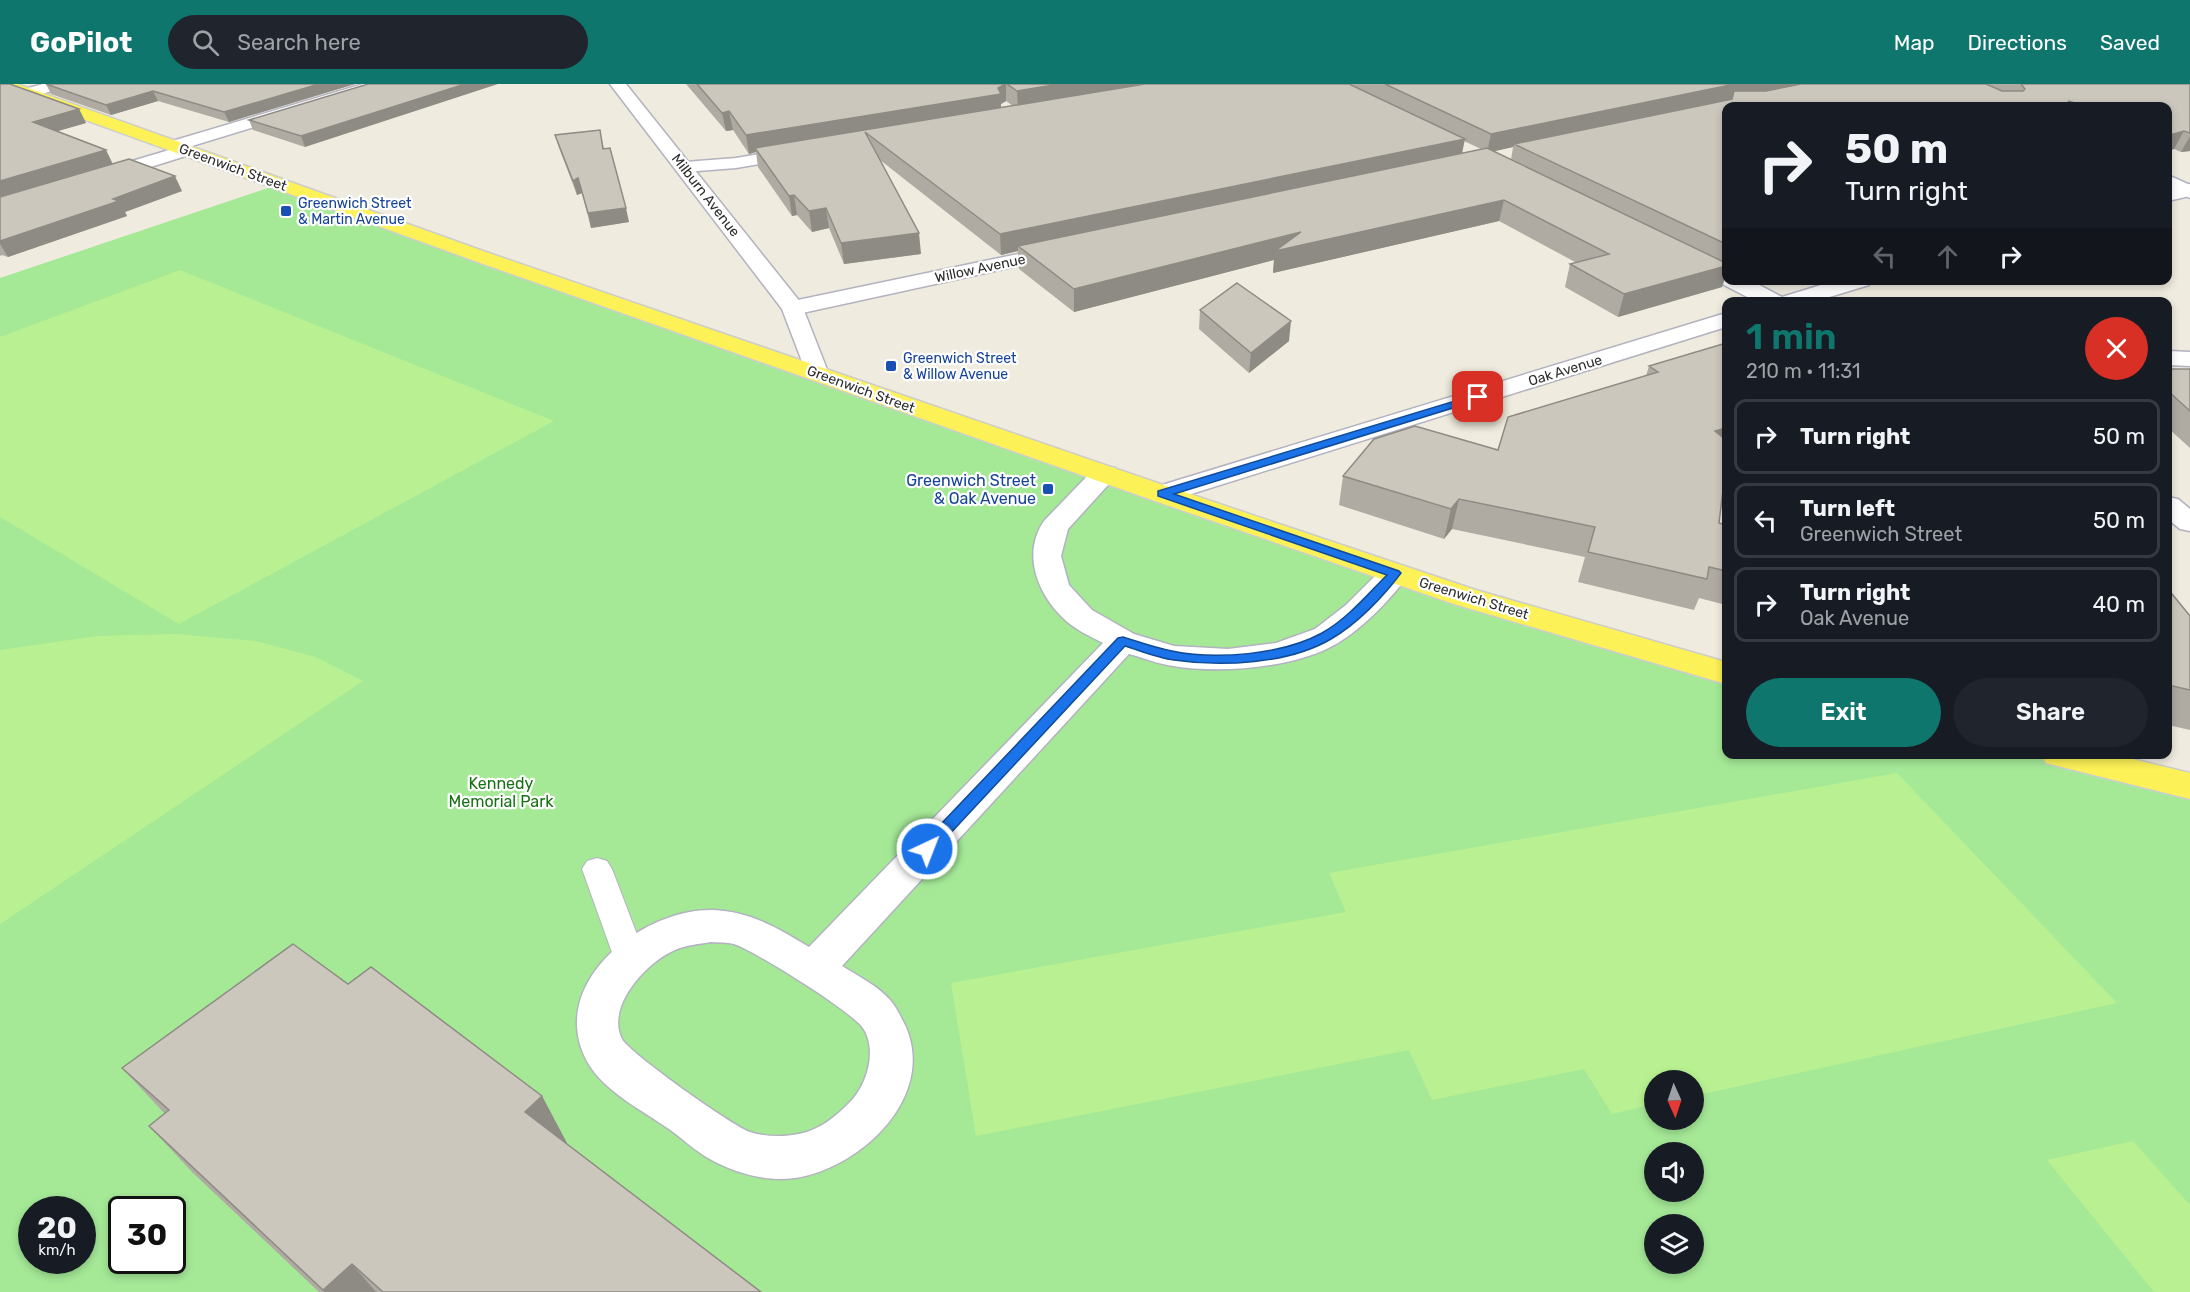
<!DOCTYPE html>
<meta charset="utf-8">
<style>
body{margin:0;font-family:Rubik,sans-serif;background:#20242c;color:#f1f3f6;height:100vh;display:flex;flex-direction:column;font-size:22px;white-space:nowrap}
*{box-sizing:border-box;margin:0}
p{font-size:20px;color:#9ea1a6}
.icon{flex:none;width:33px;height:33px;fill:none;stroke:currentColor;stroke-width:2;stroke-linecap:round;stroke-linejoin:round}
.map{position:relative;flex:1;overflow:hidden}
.sheet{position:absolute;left:1722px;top:213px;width:450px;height:462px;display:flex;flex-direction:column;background:#171b24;border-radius:12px;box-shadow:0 3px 9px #0003}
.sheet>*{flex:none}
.top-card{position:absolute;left:1722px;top:18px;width:450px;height:183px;border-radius:12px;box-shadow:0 3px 9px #0003;background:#171b24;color:#f1f3f6;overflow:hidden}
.needle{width:39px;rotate:177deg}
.fabs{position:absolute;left:1644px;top:986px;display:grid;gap:12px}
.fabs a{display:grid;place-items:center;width:60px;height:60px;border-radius:50%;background:#171b24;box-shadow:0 3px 9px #0003;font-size:30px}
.speed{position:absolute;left:18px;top:1112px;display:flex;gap:12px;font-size:30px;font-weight:700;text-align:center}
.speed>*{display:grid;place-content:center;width:78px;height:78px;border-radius:50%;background:#171b24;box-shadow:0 3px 9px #0003;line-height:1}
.speed small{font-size:15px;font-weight:400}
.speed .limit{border:3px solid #111;border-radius:9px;background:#fff;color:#111}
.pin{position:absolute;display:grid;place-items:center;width:51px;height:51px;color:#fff;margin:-26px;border-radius:12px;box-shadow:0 3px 9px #0006}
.me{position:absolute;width:66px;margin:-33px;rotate:43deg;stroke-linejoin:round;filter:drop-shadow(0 0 4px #0008)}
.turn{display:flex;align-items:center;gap:21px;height:126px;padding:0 24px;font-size:27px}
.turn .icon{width:78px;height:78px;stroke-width:2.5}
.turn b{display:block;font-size:42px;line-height:51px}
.lanes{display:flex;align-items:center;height:57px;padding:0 24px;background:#0003;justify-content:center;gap:30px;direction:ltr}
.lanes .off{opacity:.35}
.round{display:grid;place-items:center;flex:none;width:63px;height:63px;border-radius:32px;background:#20242c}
.headline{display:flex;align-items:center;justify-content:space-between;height:102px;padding:0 24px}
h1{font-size:36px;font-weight:600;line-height:45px;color:#0f766e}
.button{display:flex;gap:12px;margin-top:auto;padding:12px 24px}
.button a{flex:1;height:69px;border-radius:36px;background:#0f766e;color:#fff;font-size:24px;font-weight:600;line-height:69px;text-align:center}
.button a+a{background:#20242c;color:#f1f3f6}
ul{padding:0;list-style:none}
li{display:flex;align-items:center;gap:18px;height:75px;margin:0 12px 9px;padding:0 12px;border:3px solid #363941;border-radius:12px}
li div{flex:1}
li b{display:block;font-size:22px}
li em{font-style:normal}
header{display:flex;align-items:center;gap:36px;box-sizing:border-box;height:84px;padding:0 30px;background:#0f766e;color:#fff}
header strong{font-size:28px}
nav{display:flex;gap:33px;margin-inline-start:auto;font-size:21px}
.search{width:420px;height:54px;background:#20242c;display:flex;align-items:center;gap:15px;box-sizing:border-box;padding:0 21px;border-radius:33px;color:#9ea1a6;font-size:22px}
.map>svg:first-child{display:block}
</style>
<header>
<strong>GoPilot</strong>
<div class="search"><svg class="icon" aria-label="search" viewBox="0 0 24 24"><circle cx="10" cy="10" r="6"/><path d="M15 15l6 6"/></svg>Search here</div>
<nav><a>Map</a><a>Directions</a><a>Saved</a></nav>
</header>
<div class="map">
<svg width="2190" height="1208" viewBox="0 0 2190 1208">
<rect width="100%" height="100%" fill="#efebde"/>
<!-- green -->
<path fill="#a5e997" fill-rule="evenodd" d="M280,100L1465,513L1726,589V670L2058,671L2190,702V1208H0V194ZM1654,996H1694V1035H1654ZM1654,1068H1694V1107H1654ZM32,1125H82V1176H32ZM122,1125H172V1176H122ZM1654,1140H1694V1179H1654Z"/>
<!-- pitch -->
<path fill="#b9f192" d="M180,186L554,337L179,540L0,433V253Z
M176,550L255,557L316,573L363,597L0,840V566L97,552Z
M1897,689L2117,919L1694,1012V996H1654V1020L1612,1030L1584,985L1432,1016L1409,966L976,1052L951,899L1346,828L1329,789Z
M2133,1057L2190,1121V1208H2154L2047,1076Z"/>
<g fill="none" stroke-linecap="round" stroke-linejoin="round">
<!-- lane casing -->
<g stroke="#b2b2c1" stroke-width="2">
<path id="lane" d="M597,774L607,777L612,785L646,874L641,883L630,887L619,883L614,874L582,785L587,777Z"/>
</g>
<!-- street casing -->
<g stroke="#b2b2c1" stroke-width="3">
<path id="street" d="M43,0H69L67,3L27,14L19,9L21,6Z
M363,0H388L386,3L192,62L195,66L192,70L106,97H92L90,93L92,89L169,66L166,62L169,58Z
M802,63L808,64L811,68L808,72L736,84L685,88L679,87L676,83L679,79L685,78L736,74Z
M2190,100V112L2168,117V105Z
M1061,161L1068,163L1071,167L1068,171L793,231L785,229L782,224L785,219L793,217Z
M1724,191H1726V196H1750L1782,213L1837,196H1871L1869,201L1813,218H1757L1724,201L1721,196Z
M1726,229V243L1172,416L1162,418L1152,416L1148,410L1152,404Z
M2168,267L2190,268V282L2168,281Z
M1105,382L1115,384L1118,390L1068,445L1061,472L1069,501L1092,526L1134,550L1174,562L1228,565L1276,559L1315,545L1346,521L1384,483L1395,480L1406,483L1410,489C1392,514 1364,543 1338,559C1296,584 1220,590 1173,582C1158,580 1144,574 1129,570L842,882C858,892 878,902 890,916C896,922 900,932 904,939C939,1010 862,1084 795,1094C766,1098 734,1089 708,1074C694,1066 682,1054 669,1045C642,1026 605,1008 588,979C544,902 641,824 713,826C749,827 780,845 809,863L1103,559C1092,553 1080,548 1070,540C1040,516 1020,472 1044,437L1095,384ZM711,858C718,859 727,858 734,860C755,867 851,927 863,944C877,965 868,998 852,1016C838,1031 820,1046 799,1050C784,1053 765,1053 750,1048C735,1044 628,968 622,955C605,922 648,877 675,866C686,861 699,860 711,858Z
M2168,413L2178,415L2190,425V447L2180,445L2168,435Z"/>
</g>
<!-- secondary casing -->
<g stroke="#b2b2c1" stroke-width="3">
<path id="secondary" d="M610,0H626L801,219L828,288L824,293L816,295L808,293L782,225Z
M2168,91L2190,101V114L2168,104Z"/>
</g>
<!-- primary casing -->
<g stroke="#cdcdcd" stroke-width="3">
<path id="primary" d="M0,0H17L486,168L1172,404L1476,506L1726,578V600L1454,520L1152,416L472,176L0,5Z
M2041,670H2112L2190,689V715L2046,679Z"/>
</g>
<!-- lane -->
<use href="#lane" fill="#fff" fill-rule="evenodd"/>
<!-- street -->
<use href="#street" fill="#fff" fill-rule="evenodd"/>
<!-- secondary -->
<use href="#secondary" fill="#fff" fill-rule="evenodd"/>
<!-- primary -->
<use href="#primary" fill="#fcf157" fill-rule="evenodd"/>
</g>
<!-- wall -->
<path fill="#afaba3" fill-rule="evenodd" d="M0,0L79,25L86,39L57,47L106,66L113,80L182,107L125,128L127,132L8,173L2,171L0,172Z
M46,0H355L229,38L158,17L111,31L51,10Z
M368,0L305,63L253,46L249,36Z
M686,0H2190V67L2181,68L2174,65L2168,67V22H1726V191L1722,203L1618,233L1565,203L1570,180L1577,179L1499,137L1273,189L1274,176L1074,228L1019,185L1018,167L1001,171L880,76L921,170L844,180L829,144L812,148L797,131L792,132L758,83L756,68L749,70L733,46L726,47ZM1006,17L1013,22L1001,23V20ZM1464,57L1481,65L1462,69ZM1513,63L1511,76L1493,67Z
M600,46L604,65L629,138L591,144L582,109L577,111L559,64L555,51Z
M1200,226L1289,257L1249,289L1199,245Z
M1726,259L1719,439L1726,441V521L1699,514L1694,526L1578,498L1585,473L1452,445L1444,455L1339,421L1343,392L1498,366L1646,292L1649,282Z
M2168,285H2190V364L2168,344Z
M2168,505L2190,532V646L2168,641Z
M348,900L542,1012L567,1060L761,1208H319L193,1089L149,1042L165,1030L122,984Z"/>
<!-- shaded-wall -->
<path fill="#8e8b84" d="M319,0H355L229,38L224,28Z
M465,0H498L305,63L301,52Z
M1005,0H1006V17L1001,20V27L755,64L756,68L749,70L746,51L998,4Z
M1059,0H1164L1018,25L1017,7Z
M1735,0H1810L1731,17L1734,7L1731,17L1514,60L1513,63L1487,69L1491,50Z
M153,7L158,17L111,31L106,21Z
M79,25L86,39L41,52L33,38Z
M729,27L733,46L726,47L722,29Z
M2184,47L2174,65L2168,67V55L2170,51Z
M2190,52V67L2181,68Z
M1465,55L1461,74L1018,162V167L1001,171L1000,150Z
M106,66L113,81L0,115V97Z
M175,92L182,107L125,128L127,132L8,173L0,160V157Z
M578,94L582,109L577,111L573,97Z
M794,111L797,131L792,132L789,112Z
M1504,116L1499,137L1273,189L1274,176L1074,228V205L1301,148Z
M626,124L629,138L591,144L588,129Z
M826,124L829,144L812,148L809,127Z
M919,149L921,170L844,180L841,159Z
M1726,182V191L1722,203L1618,233L1624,210Z
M1291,237L1289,257L1249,289L1251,269Z
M1726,344V369L1715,347Z
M1459,415L1452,445L1444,455L1451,425Z
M542,1012L567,1059L552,1075L525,1028Z
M352,1180L376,1208H324L323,1206Z"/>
<!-- building -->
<path fill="#cbc7bd" stroke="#8e8b84" stroke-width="1.5" d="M0,0H10L79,25L33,38L106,66L0,97Z
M46,0H319L224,28L153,7L106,21Z
M368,0H465L301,52L249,36Z
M697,0H1005L998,4L1001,10L746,51L729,27L722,29Z
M1007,0H1059L1017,7Z
M1145,0H1349L1465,55L1000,150L865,48L919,149L841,159L826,124L809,127L794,111L789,112L755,64Z
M1385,0H1735L1491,50Z
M1801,0H1986L2002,7H2023L2025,5L2021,0H2190V49L2184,47L2170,51L2168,50V22H2086L2068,17L2076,22H1726V160L1514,60L1732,15L1734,7H1766Z
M600,46L603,65L610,64L626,124L588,129L578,94L573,97L555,51Z
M1487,64L1726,179V182L1624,210L1570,180L1609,170L1504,116L1275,167L1301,148L1074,205L1018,162Z
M129,75L175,92L113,115L119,117L0,157V113Z
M1237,199L1291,237L1251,269L1200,226Z
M1726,259V344L1715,347L1726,356V382L1719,439L1726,441V487L1709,483L1707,495L1588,468L1595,443L1459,415L1451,425L1343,392L1374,355L1415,342L1498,366L1508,333L1658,288L1649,282Z
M2168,285H2190V327L2168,307Z
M2168,505L2190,532V606L2168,601Z
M293,860L348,900L371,883L542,1012L525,1028L761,1208H383L352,1180L323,1206L149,1042L169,1026L122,984Z"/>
<!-- route -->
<path fill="#1a73e8" stroke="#114b97" stroke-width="1.5" d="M1478,310L1484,313L1482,315L1174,410L1399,487L1401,489C1383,513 1357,540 1331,555C1289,580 1221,583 1174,576C1158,574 1141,567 1125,562L932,769H921L919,765L921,761L1118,554L1123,553C1139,558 1155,564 1172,567C1215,576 1282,571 1322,549C1347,535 1367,511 1387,491L1158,412V407Z"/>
<!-- markers -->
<g fill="#1a4fb4" stroke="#fff" stroke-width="2">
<rect x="280" y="121" width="12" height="12" rx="3"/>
<rect x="885" y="276" width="12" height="12" rx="3"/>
<rect x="1042" y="399" width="12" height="12" rx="3"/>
</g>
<g text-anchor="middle" stroke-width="4.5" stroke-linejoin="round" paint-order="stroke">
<!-- far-street labels -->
<g font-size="14" fill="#2d2d2d" stroke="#fff">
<text transform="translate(233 83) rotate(20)" y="5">Greenwich Street</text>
<text transform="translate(706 111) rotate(52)" y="5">Milburn Avenue</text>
<text transform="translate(980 184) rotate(-12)" y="5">Willow Avenue</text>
<text transform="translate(1565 286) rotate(-17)" y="5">Oak Avenue</text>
<text transform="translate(861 305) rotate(20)" y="5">Greenwich Street</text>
<text transform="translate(1474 514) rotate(17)" y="5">Greenwich Street</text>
</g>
<!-- far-transit labels -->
<g font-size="14" fill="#164399" stroke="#fff" text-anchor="start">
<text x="298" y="124">Greenwich Street<tspan x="298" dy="16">&amp; Martin Avenue</tspan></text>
<text x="903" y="279">Greenwich Street<tspan x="903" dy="16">&amp; Willow Avenue</tspan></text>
</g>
<!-- transit labels -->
<g font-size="16" fill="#164399" stroke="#fff" text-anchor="end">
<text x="1036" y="402">Greenwich Street<tspan x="1036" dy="18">&amp; Oak Avenue</tspan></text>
</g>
<!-- park labels -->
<g font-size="16" fill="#197115" stroke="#fff">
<text x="501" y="705">Kennedy<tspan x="501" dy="18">Memorial Park</tspan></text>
</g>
</g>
</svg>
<div class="fabs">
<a><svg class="needle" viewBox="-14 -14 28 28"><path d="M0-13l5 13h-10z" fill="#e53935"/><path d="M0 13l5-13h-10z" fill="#9ea1a6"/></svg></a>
<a><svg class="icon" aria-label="sound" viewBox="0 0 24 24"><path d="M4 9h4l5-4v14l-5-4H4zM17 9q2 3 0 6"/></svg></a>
<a><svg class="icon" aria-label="layers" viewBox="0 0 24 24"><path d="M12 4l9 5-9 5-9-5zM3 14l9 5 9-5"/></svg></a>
</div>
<div class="speed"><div>20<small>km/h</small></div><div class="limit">30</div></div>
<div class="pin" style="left:1478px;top:313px;background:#d93025"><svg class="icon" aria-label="arrive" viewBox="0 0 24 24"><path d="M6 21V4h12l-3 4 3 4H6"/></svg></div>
<svg class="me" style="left:927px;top:765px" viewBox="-20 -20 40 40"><circle r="17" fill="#1a73e8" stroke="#fff" stroke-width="3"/><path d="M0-11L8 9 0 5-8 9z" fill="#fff"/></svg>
<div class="top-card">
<div class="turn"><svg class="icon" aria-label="right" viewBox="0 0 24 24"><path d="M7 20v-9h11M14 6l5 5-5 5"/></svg><div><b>50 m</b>Turn right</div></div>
<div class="lanes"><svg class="icon off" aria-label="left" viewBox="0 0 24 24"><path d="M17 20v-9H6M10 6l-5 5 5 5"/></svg><svg class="icon off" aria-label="ahead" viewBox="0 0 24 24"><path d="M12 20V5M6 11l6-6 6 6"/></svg><svg class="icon" aria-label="right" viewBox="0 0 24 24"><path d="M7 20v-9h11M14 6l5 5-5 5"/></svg></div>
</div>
<section class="sheet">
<div class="headline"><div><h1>1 min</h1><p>210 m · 11:31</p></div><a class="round" style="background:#d93025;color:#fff"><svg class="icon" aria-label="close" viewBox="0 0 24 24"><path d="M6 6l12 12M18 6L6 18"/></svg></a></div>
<ul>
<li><svg class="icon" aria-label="right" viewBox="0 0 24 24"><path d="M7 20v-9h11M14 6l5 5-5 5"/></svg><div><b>Turn right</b></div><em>50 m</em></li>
<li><svg class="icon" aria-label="left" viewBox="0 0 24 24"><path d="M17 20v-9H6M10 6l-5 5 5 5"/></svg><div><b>Turn left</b><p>Greenwich Street</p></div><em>50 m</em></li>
<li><svg class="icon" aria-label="right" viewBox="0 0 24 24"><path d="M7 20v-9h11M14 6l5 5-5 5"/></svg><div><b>Turn right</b><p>Oak Avenue</p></div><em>40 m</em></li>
</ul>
<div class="button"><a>Exit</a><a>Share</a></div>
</section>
</div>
